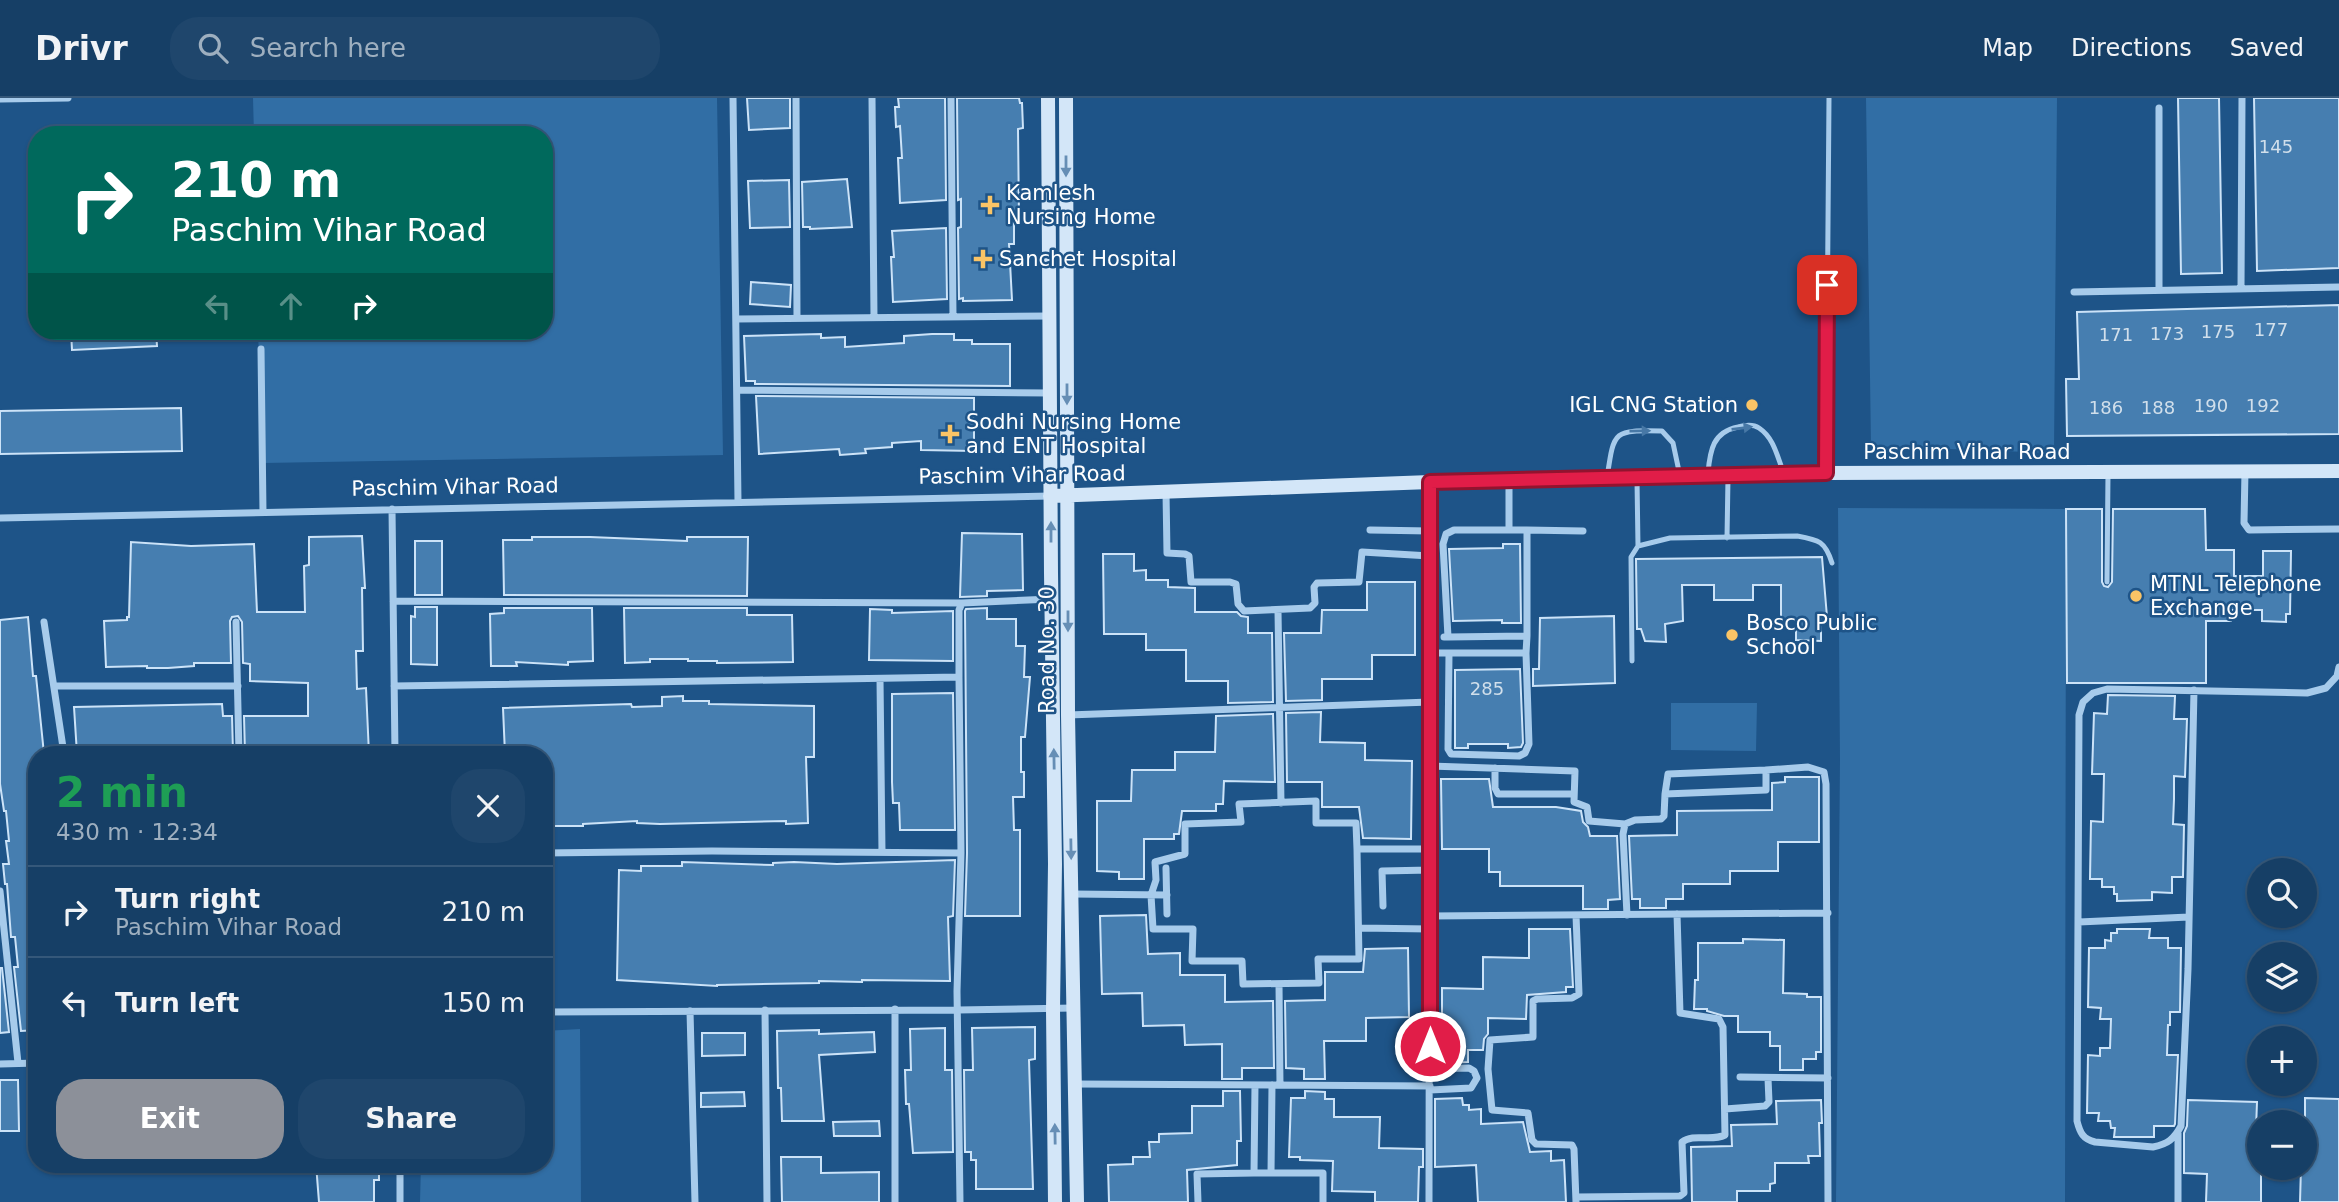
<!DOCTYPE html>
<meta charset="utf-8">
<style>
body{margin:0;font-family:"DejaVu Sans",sans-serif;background:#1f466c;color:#f1f3f6;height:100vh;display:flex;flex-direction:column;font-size:26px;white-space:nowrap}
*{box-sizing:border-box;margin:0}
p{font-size:23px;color:#9eafbf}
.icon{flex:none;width:38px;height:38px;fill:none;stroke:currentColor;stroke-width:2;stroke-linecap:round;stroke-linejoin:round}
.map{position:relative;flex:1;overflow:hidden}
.panel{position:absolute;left:28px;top:648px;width:525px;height:427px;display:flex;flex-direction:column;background:#163f66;border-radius:28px;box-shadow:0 2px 5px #0004,0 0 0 2px #35587a}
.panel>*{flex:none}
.top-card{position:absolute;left:28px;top:28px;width:525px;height:214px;border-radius:28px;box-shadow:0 2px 5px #0004,0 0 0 2px #35587a;background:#00695c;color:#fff;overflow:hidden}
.tools{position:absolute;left:2247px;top:760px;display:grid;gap:14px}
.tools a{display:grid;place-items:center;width:70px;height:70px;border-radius:50%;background:#163f66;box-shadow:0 2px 5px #0004,0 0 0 2px #35587a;font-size:35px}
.pin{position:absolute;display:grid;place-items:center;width:60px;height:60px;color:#fff;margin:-30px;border-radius:14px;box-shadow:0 4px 10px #0006}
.me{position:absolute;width:77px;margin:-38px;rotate:0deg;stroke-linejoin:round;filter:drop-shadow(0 0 5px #0008)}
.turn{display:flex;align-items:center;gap:24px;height:147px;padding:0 28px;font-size:32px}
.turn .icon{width:91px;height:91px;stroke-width:2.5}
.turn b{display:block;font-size:49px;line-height:60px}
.lanes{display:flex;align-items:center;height:66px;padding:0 28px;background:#0003;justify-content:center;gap:35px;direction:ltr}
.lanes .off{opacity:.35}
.round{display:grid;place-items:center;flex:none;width:74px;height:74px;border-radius:28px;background:#1f466c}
.head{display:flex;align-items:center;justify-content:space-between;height:119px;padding:0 28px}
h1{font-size:42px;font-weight:600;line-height:52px;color:#1e9e55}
.button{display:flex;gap:14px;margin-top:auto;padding:14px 28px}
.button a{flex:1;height:80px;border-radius:28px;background:#8c9099;color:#fff;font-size:28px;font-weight:600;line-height:80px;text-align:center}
.button a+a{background:#1f466c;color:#f1f3f6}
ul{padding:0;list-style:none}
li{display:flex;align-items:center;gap:21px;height:91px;padding:0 28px;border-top:2px solid #35587a}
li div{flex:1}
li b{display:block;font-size:26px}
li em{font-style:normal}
header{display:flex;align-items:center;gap:42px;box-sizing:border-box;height:98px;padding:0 35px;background:#163f66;border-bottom:2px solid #35587a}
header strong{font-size:33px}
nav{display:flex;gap:38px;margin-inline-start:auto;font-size:24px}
.search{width:490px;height:63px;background:#1f466c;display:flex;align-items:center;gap:18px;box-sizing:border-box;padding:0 24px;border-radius:28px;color:#9eafbf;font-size:26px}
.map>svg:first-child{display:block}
</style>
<header>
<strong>Drivr</strong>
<div class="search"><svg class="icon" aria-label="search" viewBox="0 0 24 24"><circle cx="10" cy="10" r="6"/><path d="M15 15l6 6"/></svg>Search here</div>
<nav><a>Map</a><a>Directions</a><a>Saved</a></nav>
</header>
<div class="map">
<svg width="2339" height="1104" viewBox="0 0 2339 1104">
<rect width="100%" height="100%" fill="#1e5488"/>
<!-- green -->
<path fill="#316ea5" d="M253,0H717L723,357L263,365L258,233H544V37H254Z
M1866,0H2057L2054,355L1871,348Z
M1838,410L2066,411L2065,1104H1836L1840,662Z
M1671,605H1757L1756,653L1671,652Z
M580,931L581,1104H420L421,1066H544V933Z"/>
<!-- building -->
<path fill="#467eb0" stroke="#cce3f8" stroke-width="2" d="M747,0H790V30L749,32Z
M898,0H945L946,102L900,105L898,60H902L900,28L896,29L895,9H899Z
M957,0H1019L1020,5H1022L1023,30L1018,31L1019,120H1014V146H1009L1012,202L963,203V200L959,201L958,130L961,129V101L958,102Z
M2178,0H2219L2222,175L2181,176Z
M2254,0H2339V170L2257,173Z
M847,81L852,129L810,131V129H803L802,84Z
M789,82L790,129L750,130L748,83Z
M946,130L947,201L893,204L891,159H894L892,133Z
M751,184L791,187L790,209L750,206Z
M2339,207V336L2067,338L2066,281H2079L2077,214Z
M71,233H156L157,248L72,252Z
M821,236V240L845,239V249L904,245V238L932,236H954V242H972V246H1010V288L755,286V283H746L744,238Z
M756,298L974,300V353L921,352V343L892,345V349L865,351L866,355L840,357L839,351L759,356Z
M181,310L182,353L0,356V313Z
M2066,411H2102V484L2104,488L2108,489L2112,484L2113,411H2205L2206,452H2234V478H2263V453H2291L2290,516H2286V524L2262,523V512H2232L2231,523H2206V585H2067Z
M962,435L1022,436L1023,492L987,493V498L960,499Z
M362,438L365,490H362L363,553H356L357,591L366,590L369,656H245L244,618H308V585L250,583V566L243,565L242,524L238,518L232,519L230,523L231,565H194V568L168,570H147V568L106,569L104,523L127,522V519H129L131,444L191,448L254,446L257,514H305L304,468L309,467V439Z
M532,439H590L687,443V439H748L747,498L504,497L503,442H532Z
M415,443H442V497H415Z
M1503,446H1520L1521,525H1502V522L1453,523L1449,451L1503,450Z
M1103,456H1134V473L1146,472V482H1168V489L1195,490V514H1237L1241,518L1248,519V535H1272L1273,604L1228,605V583H1186V552H1146V536H1104Z
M1822,459L1827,519H1821V543L1796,542V523H1781V487H1753V502H1714V487H1682L1683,523L1665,526L1666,544L1645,543L1641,531H1637L1636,461Z
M1367,484H1415V557H1372V581H1322V602L1286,603L1284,535H1321L1322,512H1367Z
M415,509H437V567L411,566V518L415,519Z
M504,510H592L593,563L568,564V567L516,564L517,568H491L490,516L504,515Z
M624,510H747V517H792L793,564L717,565V563H688V561H650V564L625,565Z
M987,510V521H1016V548H1025L1024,579H1030L1025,639H1021V674H1024V699H1013L1014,732H1020V818H965L967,755L965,513L966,511Z
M870,511L892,512V515L953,513V563L869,562Z
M1614,518L1615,585L1533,588V571H1539L1540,520Z
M28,519L33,578H36L44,656H37V932L21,933L14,869H18L15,839H11L7,786H5L3,766H9L6,743H9L6,713H4L0,686V522Z
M1520,571L1523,645L1521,649L1508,650V646H1468V650H1455V572Z
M953,595L955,732H900L899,705H893L892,684V596Z
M2108,597L2175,598L2174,621H2187L2185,679L2174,678V701L2173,726L2184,727L2183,779H2172V795L2152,794V802L2117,803V796H2114V789H2102V781H2090L2091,723L2103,724L2104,676H2092L2094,615L2107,616Z
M683,598V603H709V606L814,608V659H806L808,725L786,726V723L660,726L637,725V723L583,726V728H544V656H505L503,610L631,606L632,609L662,608V599Z
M222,606L223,618H232L233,654L77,656L74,609Z
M1321,614L1320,644L1365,645V662L1412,663L1411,741L1363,740L1359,709H1322V684H1287L1286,615Z
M1273,616L1275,684L1224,683L1223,706H1216V713H1182L1179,736H1174V741H1144V781H1119V774L1097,773V703H1131L1132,672H1175V654H1215L1216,618Z
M1785,679H1819V744H1778V773H1730V786H1683V801H1666V810H1640V801H1632L1629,738L1677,737V713L1772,712V685L1785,684Z
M1441,681H1489L1493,709H1556L1581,713L1583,724L1588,729L1590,738H1617L1620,801L1608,802V811H1583V788H1500V774H1489V751H1442Z
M955,762L953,818L948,819L950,883L862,882V884L819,883V885L717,887V888L617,882L619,772L641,773V768H682V764L773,767V765L794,764L837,766Z
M1146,817L1148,856L1180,855V877H1225V904L1273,903L1274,970H1242V981H1222V946L1185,947L1184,927L1143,928L1142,895L1102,896L1100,818Z
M1529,831H1570L1573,889H1566V894L1527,897L1526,921L1488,920V936L1484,941L1483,952H1468V964L1442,965V890L1483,891V859L1529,860Z
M2117,831H2150L2149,840H2168V850H2181L2180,914H2170V927H2168L2167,957H2178L2175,1026L2174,1028H2154V1039H2114L2115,1030H2111L2110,1023H2098L2099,1015H2087L2088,957L2100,958V950H2110L2111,921H2100L2101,910L2088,909L2089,850H2105V842L2111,843V835H2117Z
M1743,841L1784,842L1783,895L1807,896V899H1821V954H1816V961H1803V972H1780V948H1770V934H1738V918H1724L1707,913V911H1694L1695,882H1698V845H1743Z
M1408,850L1409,919L1366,920V943H1324L1325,981H1304V971L1286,970L1285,903L1325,902V874H1363L1365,851Z
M0,870H2L9,934L0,935Z
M1035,929V961L1029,962L1033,1091H976V1062H971V1054H965L964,972H973L972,930Z
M945,930V972H952L953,1054L913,1055L909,1006H906L905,972H911L910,931Z
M819,932V936L874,934L875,954L819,957L824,1023H782L781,990H778L777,933Z
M702,935H745V957L702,958Z
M0,982H18L19,1033H0Z
M1223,993H1240L1241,1043H1237V1067L1187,1072L1188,1104H1109L1108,1067L1133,1066V1059H1150L1149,1044H1159V1036L1192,1035V1008H1223Z
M1305,993L1325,994V1001H1334V1019H1380L1379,1050L1423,1051V1069H1419L1418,1104H1375V1094L1332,1093L1333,1063L1300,1062V1059H1289L1291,1000H1305Z
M744,994L745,1008L701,1009V995Z
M1462,1000L1463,1007H1469V1012L1481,1011V1026L1523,1024L1530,1054L1551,1053V1063L1564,1062L1566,1104H1478L1476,1067L1435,1069V1001Z
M2305,1000L2339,1001V1104H2300L2301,1069H2305Z
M1821,1002L1822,1025H1819L1820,1058H1808L1809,1065H1775V1085L1770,1086V1093H1737V1104H1692L1691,1049L1732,1048L1731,1027L1777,1026L1776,1003Z
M2188,1002L2257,1004L2256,1031H2259V1069H2261V1104H2206L2207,1076L2184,1075V1035L2187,1028Z
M879,1023L880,1038H834L833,1024Z
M781,1059H821V1075L879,1074V1104H782Z
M316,1066H379V1082H374V1104H319Z"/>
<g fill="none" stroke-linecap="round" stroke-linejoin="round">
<!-- lane -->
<path stroke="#a7cbeb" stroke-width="5" d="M1708,375C1710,352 1713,334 1738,329C1745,327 1753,326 1759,330C1774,340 1777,358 1783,373
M1826,375L1829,0
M1607,380C1614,332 1613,332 1662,333L1673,345L1680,378
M1637,382L1638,448
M1727,440L1728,380
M2107,484L2108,376
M1632,563L1631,459L1638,448L1670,440L1797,438C1819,442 1825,443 1832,465"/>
<!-- street -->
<path stroke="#a7cbeb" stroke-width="7" d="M733,0L738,404
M796,0L797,220
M872,0L874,219
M951,0L953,218
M0,1L68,0
M2159,10V192
M2241,191L2242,0
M2074,194L2339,189
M736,221L1049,218
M261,251L263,414
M737,292L1050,295
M2245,373L2244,425L2249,432L2339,431
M1509,382V432
M1166,394L1167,455L1185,456L1189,458L1191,484H1230L1236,486L1238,506L1244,513L1310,510L1315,505L1314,489L1317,485L1359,484L1362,454L1430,458
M392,411L395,656
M0,420L1050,398
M1370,432L1430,433
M1527,432L1583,433
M393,503L962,505
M1278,513L1281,705
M44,524L64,656
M236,524L239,656
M1444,539H1448L1527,538V432H1454L1446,436L1443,446L1448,539
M1430,555H1526L1527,538
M1449,556L1448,651L1451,656L1519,658L1525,655L1529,646L1526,555
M959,579V512L962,505L1052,501
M880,581L882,754
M54,588H238
M394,588L959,579L961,755L957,893L960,1104
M2194,592L2188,871L2181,1028C2174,1041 2168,1046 2153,1049L2095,1044C2083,1041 2080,1035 2077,1023L2079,617L2083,604L2093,595L2107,591L2307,595L2326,590L2337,578L2339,569
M1068,617L1430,604
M1430,668L1575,673L1574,704L1587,709L1589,723L1625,726L1635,722L1661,721L1664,718L1665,696L1766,692V672L1808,669L1824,674L1826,686L1828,1104
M1495,670V690L1498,696H1574
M1665,696L1668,676L1766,672
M1625,726L1623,736L1627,817
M1357,751L1356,725H1316V703L1239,706L1241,724L1185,726V756L1155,764L1156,782L1151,797L1153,831H1193L1192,863H1242L1243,886L1319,885L1318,861H1359L1357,751H1430
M544,755L712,753L961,755
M1166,770L1167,816
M0,793L18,965
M1072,796L1167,797
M1383,808L1382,773L1430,772
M1430,818L1828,815
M2079,824L2189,819
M1359,830L1430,831
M1279,886L1280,987
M895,911V1104
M765,912L767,1104
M690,913L695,1104
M544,914L958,912L1074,910
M0,966L37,965
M1740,979L1828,980
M1075,986L1430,988
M1255,987L1254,1075H1323V1104
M1430,992L1471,990L1477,980L1474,973L1469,970L1430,971
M1725,1011L1765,1008L1769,1004L1768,980
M2178,1035V1104
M400,1066V1104
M1271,1075L1272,987
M1576,1099L1680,1098L1684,1095L1682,1044C1694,1035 1711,1044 1725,1037L1723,929L1719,921L1680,915L1677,816
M1198,1104L1197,1076L1254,1075
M1429,1104L1430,384
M1576,1104L1574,1051L1572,1047L1536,1046L1532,1042L1528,1015L1492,1012L1488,971L1490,942L1533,939V903L1537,901L1572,900L1579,896L1576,817"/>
<!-- secondary -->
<path stroke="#d3e6f8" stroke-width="14" d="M1048,0L1051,475L1055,766L1053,911L1055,1104
M1066,0L1068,617L1077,1104
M1050,398L1430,384L1826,375L2339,373"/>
</g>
<!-- one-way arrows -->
<defs><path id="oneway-solid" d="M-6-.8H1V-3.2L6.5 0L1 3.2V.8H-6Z" transform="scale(1.75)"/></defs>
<g fill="#668eb5">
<use href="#oneway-solid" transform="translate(1066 68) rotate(90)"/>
<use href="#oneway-solid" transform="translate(1067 296) rotate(90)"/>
<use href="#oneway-solid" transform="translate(1051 434) rotate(-90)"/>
<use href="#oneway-solid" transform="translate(1068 523) rotate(90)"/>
<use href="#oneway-solid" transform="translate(1054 661) rotate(-91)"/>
<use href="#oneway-solid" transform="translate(1071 751) rotate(89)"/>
<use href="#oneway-solid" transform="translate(1055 1036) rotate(-91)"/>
</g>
<g fill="#4778a6">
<use href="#oneway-solid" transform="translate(1742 330) rotate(-7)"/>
<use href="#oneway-solid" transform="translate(1640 333) rotate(-1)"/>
</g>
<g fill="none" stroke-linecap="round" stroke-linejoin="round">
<!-- route casing -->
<g stroke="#92132f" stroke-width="18">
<path id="route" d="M1430,948V384L1826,375L1827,187"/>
</g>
<!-- route -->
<use href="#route" stroke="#e11d48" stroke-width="12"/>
</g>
<!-- markers -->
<g fill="#fac466" stroke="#1e5488" stroke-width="2.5">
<path d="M986.5 96.5h7v7h7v7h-7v7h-7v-7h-7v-7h7z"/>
<path d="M979.5 150.5h7v7h7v7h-7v7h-7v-7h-7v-7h7z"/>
<circle cx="1752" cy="307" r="7"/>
<path d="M946.5 325.5h7v7h7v7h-7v7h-7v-7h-7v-7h7z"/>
<circle cx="2136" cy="498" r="7"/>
<circle cx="1732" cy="537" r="7"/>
</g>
<g text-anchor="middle" stroke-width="5" stroke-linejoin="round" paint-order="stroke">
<!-- number labels -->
<g font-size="18" fill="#d1dfeb">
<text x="2276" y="55">145</text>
<text x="2271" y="238">177</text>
<text x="2218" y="240">175</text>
<text x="2167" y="242">173</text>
<text x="2116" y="243">171</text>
<text x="2211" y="314">190</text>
<text x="2263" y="314">192</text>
<text x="2106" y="316">186</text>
<text x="2158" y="316">188</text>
<text x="1487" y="597">285</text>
</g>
<!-- poi labels -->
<g font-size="21" fill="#fff" stroke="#1e5488" text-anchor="start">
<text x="1006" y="102">Kamlesh<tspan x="1006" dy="24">Nursing Home</tspan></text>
<text x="999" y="168">Sanchet Hospital</text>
<text x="1738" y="314" text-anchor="end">IGL CNG Station</text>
<text x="966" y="331">Sodhi Nursing Home<tspan x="966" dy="24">and ENT Hospital</tspan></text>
<text x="2150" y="493">MTNL Telephone<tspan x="2150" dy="24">Exchange</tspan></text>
<text x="1746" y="532">Bosco Public<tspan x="1746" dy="24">School</tspan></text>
</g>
<!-- street labels -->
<g font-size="21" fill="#fff" stroke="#1e5488">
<text x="1967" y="361">Paschim Vihar Road</text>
<text transform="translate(1022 377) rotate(-1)" y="7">Paschim Vihar Road</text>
<text transform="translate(455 389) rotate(-1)" y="7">Paschim Vihar Road</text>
<text transform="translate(1047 552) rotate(-90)" y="7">Road No. 30</text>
</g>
</g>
</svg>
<div class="tools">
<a><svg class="icon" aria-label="search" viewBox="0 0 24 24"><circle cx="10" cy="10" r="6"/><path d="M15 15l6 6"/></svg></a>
<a><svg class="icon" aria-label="layers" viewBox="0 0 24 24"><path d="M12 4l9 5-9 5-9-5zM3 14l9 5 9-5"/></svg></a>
<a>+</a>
<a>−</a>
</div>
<div class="pin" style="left:1827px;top:187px;background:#d93025"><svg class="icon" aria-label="arrive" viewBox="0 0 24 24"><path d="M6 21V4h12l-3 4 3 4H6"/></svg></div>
<svg class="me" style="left:1430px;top:948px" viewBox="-20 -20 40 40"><circle r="17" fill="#e11d48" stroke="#fff" stroke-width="3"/><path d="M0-11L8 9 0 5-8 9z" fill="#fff"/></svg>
<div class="top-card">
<div class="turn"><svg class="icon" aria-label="right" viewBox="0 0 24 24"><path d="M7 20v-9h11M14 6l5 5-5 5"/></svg><div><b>210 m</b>Paschim Vihar Road</div></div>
<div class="lanes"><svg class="icon off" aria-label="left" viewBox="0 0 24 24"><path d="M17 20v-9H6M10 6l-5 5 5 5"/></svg><svg class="icon off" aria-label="ahead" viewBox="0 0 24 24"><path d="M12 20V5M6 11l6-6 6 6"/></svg><svg class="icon" aria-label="right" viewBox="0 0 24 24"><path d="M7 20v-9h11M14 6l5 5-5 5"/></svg></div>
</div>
<section class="panel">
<div class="head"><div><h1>2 min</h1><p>430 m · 12:34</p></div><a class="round"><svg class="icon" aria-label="close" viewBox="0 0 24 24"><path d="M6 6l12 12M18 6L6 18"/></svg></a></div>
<ul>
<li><svg class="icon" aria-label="right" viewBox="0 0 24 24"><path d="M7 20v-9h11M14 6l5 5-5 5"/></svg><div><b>Turn right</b><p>Paschim Vihar Road</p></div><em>210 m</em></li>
<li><svg class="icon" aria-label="left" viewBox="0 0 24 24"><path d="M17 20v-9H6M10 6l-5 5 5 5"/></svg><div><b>Turn left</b></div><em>150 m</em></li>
</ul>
<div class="button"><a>Exit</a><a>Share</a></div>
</section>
</div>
